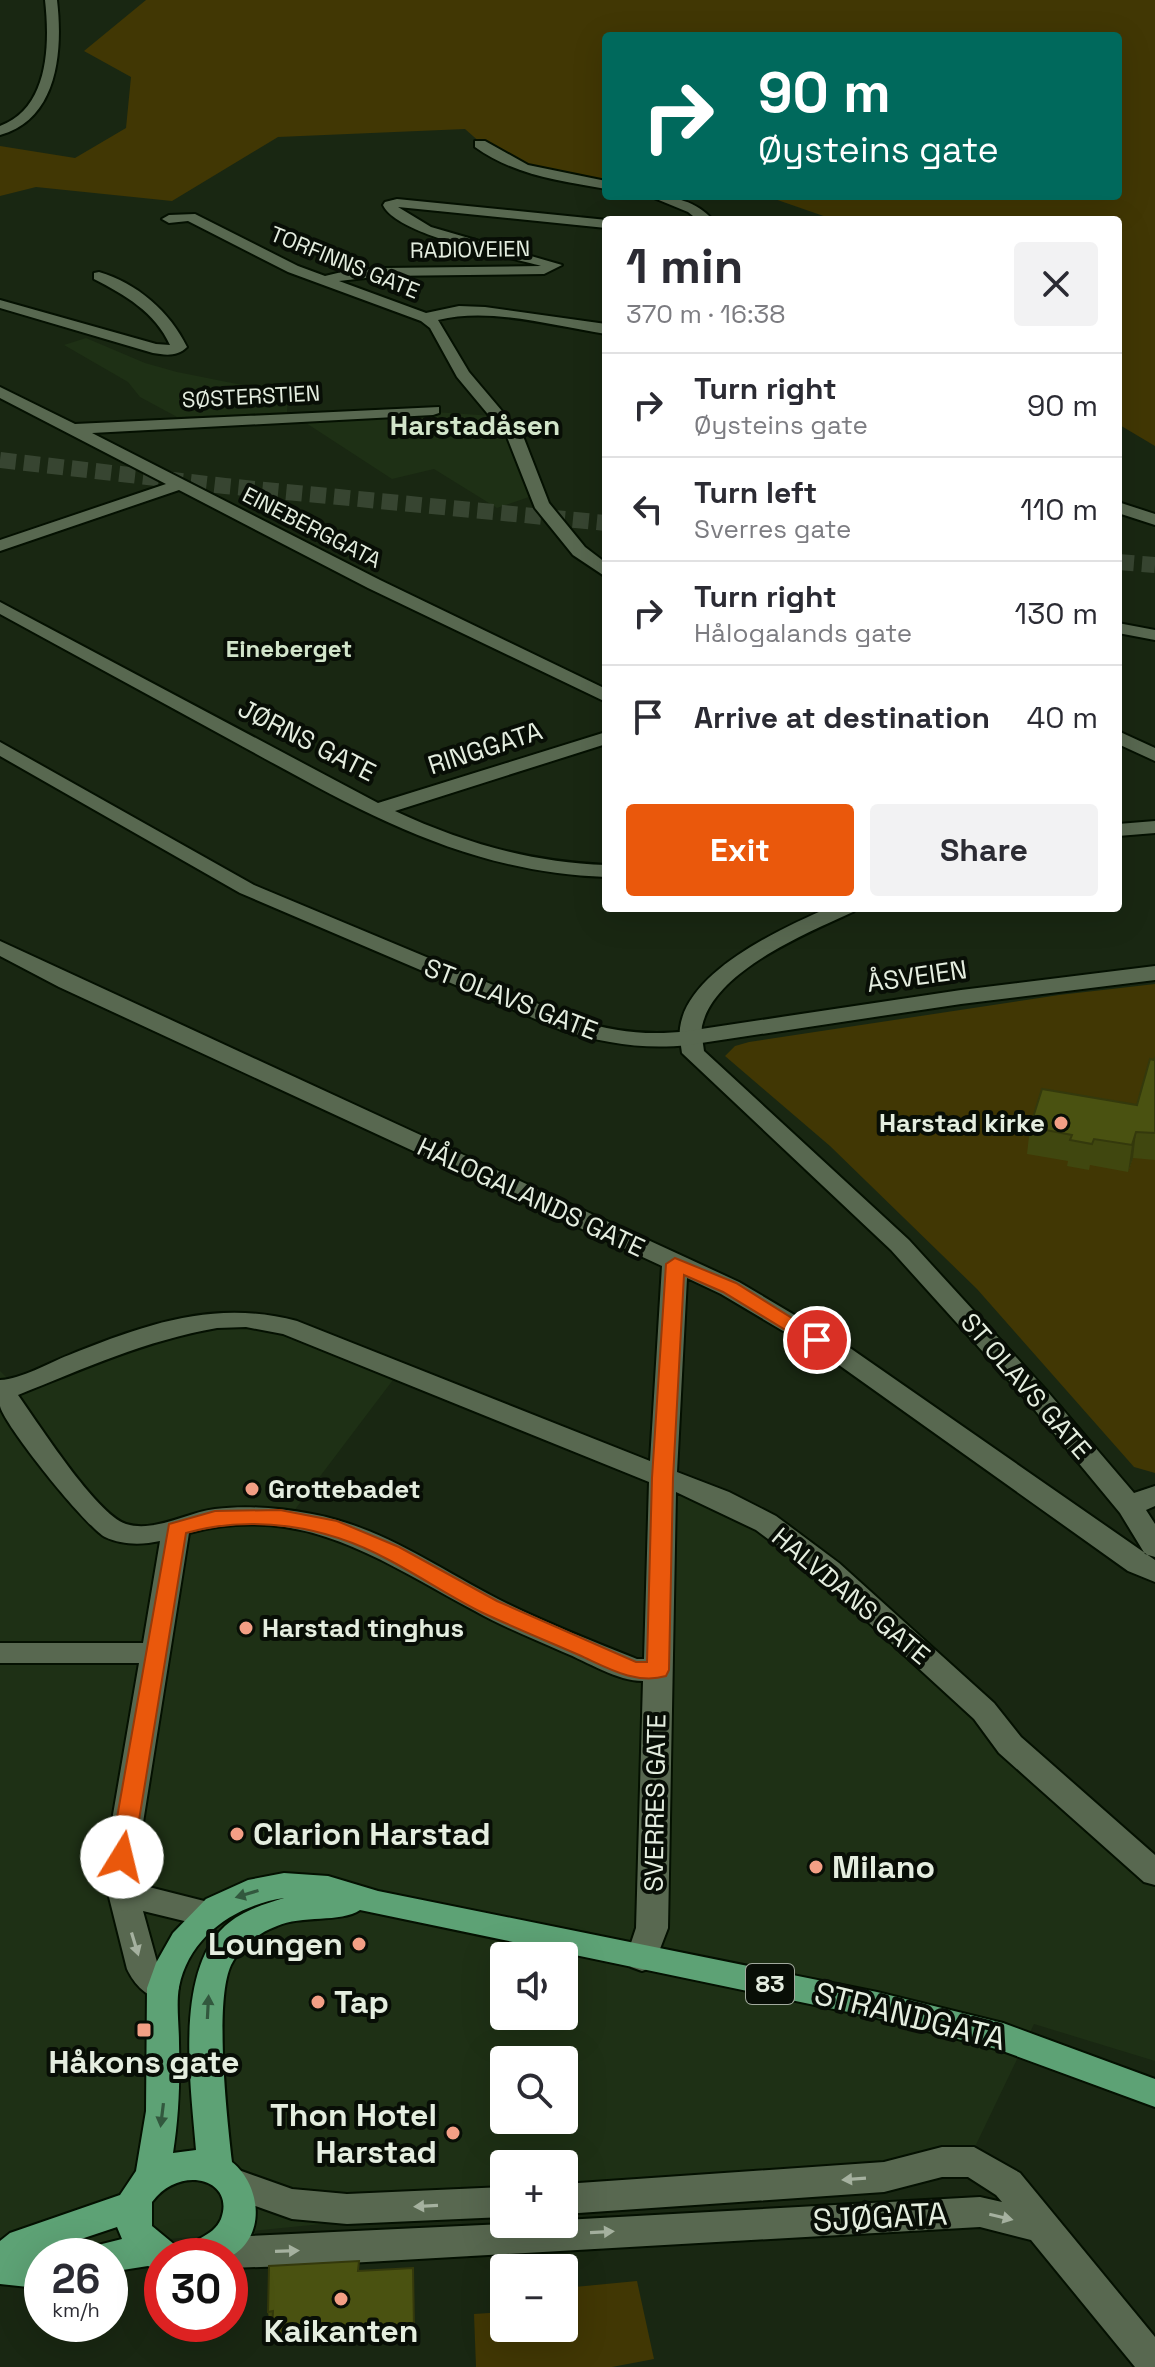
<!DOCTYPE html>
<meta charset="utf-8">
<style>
body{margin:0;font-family:"Space Grotesk",sans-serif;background:#f2f2f3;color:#2b2b33;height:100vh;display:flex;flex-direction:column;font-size:30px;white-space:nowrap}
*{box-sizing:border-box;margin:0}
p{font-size:26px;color:#7c7c81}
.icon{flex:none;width:44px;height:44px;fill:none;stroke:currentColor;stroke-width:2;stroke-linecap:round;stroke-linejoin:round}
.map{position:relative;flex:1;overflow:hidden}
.sheet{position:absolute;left:602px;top:216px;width:520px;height:696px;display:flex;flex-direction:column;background:#fff;border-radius:8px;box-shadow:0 8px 32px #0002}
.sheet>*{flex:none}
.guide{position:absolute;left:602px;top:32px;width:520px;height:168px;border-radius:8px;box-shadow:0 8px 32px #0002;background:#00695c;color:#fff;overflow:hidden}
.tools{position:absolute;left:490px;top:1942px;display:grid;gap:16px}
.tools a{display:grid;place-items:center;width:88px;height:88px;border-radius:8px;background:#fff;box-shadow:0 8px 32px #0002;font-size:40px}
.speed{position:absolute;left:24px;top:2238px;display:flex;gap:16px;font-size:40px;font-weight:700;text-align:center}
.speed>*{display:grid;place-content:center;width:104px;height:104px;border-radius:50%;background:#fff;box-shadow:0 8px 32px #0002;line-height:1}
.speed small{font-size:20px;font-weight:400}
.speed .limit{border:12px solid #d22;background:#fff;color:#111}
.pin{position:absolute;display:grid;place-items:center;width:68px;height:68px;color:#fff;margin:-34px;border:4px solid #fff;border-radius:50%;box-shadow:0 2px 8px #0007}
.me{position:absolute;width:88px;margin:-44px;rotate:9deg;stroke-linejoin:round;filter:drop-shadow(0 0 6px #0008)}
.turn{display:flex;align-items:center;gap:28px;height:168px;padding:0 24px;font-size:36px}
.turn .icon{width:104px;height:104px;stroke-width:2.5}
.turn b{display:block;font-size:56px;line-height:68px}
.round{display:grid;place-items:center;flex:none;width:84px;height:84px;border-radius:8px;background:#f2f2f3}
.head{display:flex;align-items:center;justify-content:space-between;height:136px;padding:0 24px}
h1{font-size:48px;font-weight:700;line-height:60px}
.cta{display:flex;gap:16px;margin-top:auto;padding:16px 24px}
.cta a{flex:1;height:92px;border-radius:8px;background:#ea580c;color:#fff;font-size:32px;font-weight:700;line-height:92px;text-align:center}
.cta a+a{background:#f2f2f3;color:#2b2b33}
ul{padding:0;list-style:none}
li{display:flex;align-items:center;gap:24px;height:104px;padding:0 24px;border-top:2px solid #e1e1e2}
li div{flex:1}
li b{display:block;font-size:30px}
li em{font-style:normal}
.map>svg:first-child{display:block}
</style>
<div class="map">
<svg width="1155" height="2367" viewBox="0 0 1155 2367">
<rect width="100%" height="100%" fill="#192712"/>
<!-- built -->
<path fill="#1e3015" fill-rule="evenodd" d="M86,338L145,363L177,372L288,394L287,412L177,417L140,397L128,382L64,345Z
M419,411L494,416L507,434L529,497L497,508L434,469L392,479L306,423V419Z
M237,1324L302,1325L405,1364L284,1524L413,1553L593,1650L670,1684L673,1475L801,1546L1155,1865V2061L1034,2024L972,2153L564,2200V2164H504V2206L120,2244L86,2256H42V2271L0,2286V1371L19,1390L164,1334ZM504,1956H564V2016H504ZM504,2060H564V2120H504Z"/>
<!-- green -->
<path fill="#413704" d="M146,0H1155V446L1118,424V220H835L766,196H1118V36H606V184L499,159L465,129L278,137L172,201L36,187L0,196V146L75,158L126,128L131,77L84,51Z
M1155,984V1473L1134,1467L977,1289L830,1146L725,1056L735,1046L749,1042L1059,995Z
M637,2281L654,2359L612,2367H476L474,2314L504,2312V2328H564V2288Z"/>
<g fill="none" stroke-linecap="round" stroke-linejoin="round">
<!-- trunk-tunnel -->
<path stroke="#374531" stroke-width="16" stroke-dasharray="16 8" stroke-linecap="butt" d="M0,460L225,486L606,523
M1118,562L1155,565"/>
<!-- minor casing -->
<g stroke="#041001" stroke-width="4">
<path id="minor" d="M45,0H57C63,51 58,119 0,135V126C49,108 50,44 45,0Z
M475,141H485L528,165L606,181V189C560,181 514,175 475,147Z
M649,196C674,196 696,201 713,220H698L688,212Z
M397,199L607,220L606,228L398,207L431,227L562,265L544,274L383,276L339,281L426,313L459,306L485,307L606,324V334C553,326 491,307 438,320L469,372L523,436L549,503L585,547L606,563V577L573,555L535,508L507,437L457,377L430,328L421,321L288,272L188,221L169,223L162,219L169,215L195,214L298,266L325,276L346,271L383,268L541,266C508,257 396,235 383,205L385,202Z
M99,272C137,283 170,312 187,347C177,357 165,355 153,353L0,308V300L156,344L170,345C155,312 125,295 94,279V273Z
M0,387L75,424L439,407V413L433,415L92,433L380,580L606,689V702L368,588L179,490L0,551V540L166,484L0,398Z
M1118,502L1155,514V525L1118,513Z
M0,602L378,803L606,732V744L395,811C464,843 530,862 606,865V877C460,872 354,807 229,739C153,697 76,656 0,614Z
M1118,623L1155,630V640L1118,633Z
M1118,731L1155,748V761L1118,744Z
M1155,821V833L1118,836V824Z
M828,908H857L853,912C807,933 714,971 702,1026C701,1034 703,1043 704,1051L909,1240L1047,1391L1134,1493L1155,1486V1506L1146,1510L1155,1524V1557L1145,1554L1120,1513L1029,1403L891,1250L682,1053C681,1045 679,1036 680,1028C687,971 782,928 828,908Z
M0,941L739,1282L850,1348L1155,1560V1582L1128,1571L832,1360L721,1294L687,1278L677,1472L729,1492L776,1516L839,1563L994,1703L1021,1737L1155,1855V1885L1144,1882L999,1753L974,1719L819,1577L756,1530L676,1492L668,1928L653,1967L642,1971L631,1967L626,1958L636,1928L643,1681C617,1681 588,1662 563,1652C534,1639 503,1627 475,1611C381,1561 303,1502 189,1533L135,1873L137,1884L220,1905L225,1914L220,1923L209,1927L143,1911L157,1962L174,1979L179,1988L174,1997C153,2004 136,1988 127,1969L103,1873L139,1663H0V1643H143L160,1541C142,1545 122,1545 105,1537C86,1527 4,1425 0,1406C0,1398 0,1388 0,1380C22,1379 48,1363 69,1355C146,1324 215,1299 297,1321L650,1461L662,1266L59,987L0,956ZM217,1328L246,1327L283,1334L649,1482L644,1659H637C590,1640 543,1622 498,1599C436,1567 382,1527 312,1514C280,1508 247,1505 215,1509C188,1512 154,1533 126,1524C96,1514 38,1423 18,1395C83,1369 147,1340 217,1328Z
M942,2147H974L1020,2173L1155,2337V2367H1135L1031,2240L980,2227L314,2265L230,2268V2256H193L191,2253L197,2242L209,2238L504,2224H564V2220L980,2197L1002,2202L996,2195L968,2177H942L884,2192L564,2214V2184L884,2162Z
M233,2168L292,2189L347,2194L504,2187V2217L347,2224L292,2219L221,2194L216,2183L221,2172Z"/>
</g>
<!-- tertiary casing -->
<g stroke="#041001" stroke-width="4">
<path id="tertiary" d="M0,742L254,885L577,1020C614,1032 649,1036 688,1031L961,990L1155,966V980L961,1004L688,1045C644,1050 603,1043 561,1030L240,893L0,756Z"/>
</g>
<!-- trunk casing -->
<g stroke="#041001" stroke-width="4">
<path id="trunk" d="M284,1873L328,1876L378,1891L877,1992L1003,2023L1155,2079V2107L1000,2050L877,2018L360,1910C341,1923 301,1915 277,1926C258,1933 240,1947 231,1965C214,2002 227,2118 232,2162C261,2185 267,2237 230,2257L181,2256C191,2237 213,2238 221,2219C236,2179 180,2164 152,2202V2226L175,2245L181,2256H162V2271L148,2266L110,2272V2256H92L98,2245L122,2239L117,2227L42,2252L52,2256H42V2284L28,2287L0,2284V2241L10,2233L120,2195L136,2171L146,2111L147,1988L156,1963L173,1933L206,1899L248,1880ZM284,1898C264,1904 241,1911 225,1926C174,1973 191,2086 196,2150L173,2153C179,2115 180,2080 179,2043C179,2025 176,2004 179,1987C189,1936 236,1905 284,1898Z"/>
</g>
<!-- minor -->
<use href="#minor" fill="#586850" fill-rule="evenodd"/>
<!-- tertiary -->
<use href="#tertiary" fill="#586850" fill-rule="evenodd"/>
<!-- trunk -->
<use href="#trunk" fill="#5da275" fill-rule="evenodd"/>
</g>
<!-- wall -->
<path fill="#40470f" d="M1155,1057V1160L1133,1158L1128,1172L1090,1165L1089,1170L1067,1166L1068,1161L1027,1154L1030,1127L1137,1105Z
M413,2268L414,2337L314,2342V2338L273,2341V2319H269L268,2312L359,2271Z"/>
<!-- shaded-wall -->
<path fill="#34390c" d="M1136,1132L1133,1158L1128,1172L1132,1145Z"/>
<!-- building -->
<path fill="#4a5211" stroke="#34390c" stroke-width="2" d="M1155,1057V1133L1136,1132L1132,1145L1094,1139L1092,1144L1070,1140L1072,1135L1030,1127L1042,1089L1137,1105L1150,1059L1154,1060Z
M359,2261L358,2271L413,2268L414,2329L314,2335V2331L272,2333L273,2311L268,2312L269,2266Z"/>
<!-- one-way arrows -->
<defs><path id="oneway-solid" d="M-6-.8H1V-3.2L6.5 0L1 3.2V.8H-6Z" transform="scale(2)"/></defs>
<g fill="#32583e">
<use href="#oneway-solid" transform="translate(247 1894) rotate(163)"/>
<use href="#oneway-solid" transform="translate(208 2007) rotate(-87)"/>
<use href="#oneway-solid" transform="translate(162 2115) rotate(97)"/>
</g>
<g fill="#a5b19f">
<use href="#oneway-solid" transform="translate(135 1944) rotate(73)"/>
<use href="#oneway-solid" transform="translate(854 2179) rotate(176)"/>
<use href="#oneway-solid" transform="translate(426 2206) rotate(177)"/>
<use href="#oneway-solid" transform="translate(1001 2217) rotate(13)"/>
<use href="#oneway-solid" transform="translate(602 2232) rotate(-3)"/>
<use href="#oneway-solid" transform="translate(287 2251) rotate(-2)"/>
</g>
<!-- route -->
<path fill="#ea580c" stroke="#983908" stroke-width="2" d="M675,1258L736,1283L827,1340L817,1346L810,1345L723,1292L684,1275L673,1478L669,1670L666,1676C635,1685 606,1667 579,1655C547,1641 515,1628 483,1613C450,1597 420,1576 387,1559C326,1526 253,1514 186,1533L133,1857L130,1863L122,1866L113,1863L110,1857L169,1524L215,1511L280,1510L337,1521L399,1547L497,1601L636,1662H647L652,1478L666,1264Z"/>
<!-- markers -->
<g fill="#f39f85" stroke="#080e06" stroke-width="3">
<circle cx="1061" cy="1123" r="8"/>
<circle cx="252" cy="1489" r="8"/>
<circle cx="246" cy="1628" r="8"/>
<circle cx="237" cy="1834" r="8"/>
<circle cx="816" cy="1867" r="8"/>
<circle cx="359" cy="1944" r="8"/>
<circle cx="318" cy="2002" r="8"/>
<rect x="136" y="2022" width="16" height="16" rx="4"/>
<circle cx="453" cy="2133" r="8"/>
<circle cx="341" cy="2299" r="8"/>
</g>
<g text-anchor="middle" stroke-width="8" stroke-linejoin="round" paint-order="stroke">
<!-- far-street labels -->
<g font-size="22" fill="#e4eddf" stroke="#080e06">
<text transform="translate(470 249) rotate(-1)" y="8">RADIOVEIEN</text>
<text transform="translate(345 262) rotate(22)" y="8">TORFINNS GATE</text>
<text transform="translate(251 396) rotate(-3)" y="8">SØSTERSTIEN</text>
<text transform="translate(312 527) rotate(27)" y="8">EINEBERGGATA</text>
</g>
<!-- far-neighbourhood labels -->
<g font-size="24" font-weight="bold" fill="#d2e5ca" stroke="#080e06">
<text x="289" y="657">Eineberget</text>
</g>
<!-- shield labels -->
<rect fill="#080e06" stroke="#a2aa9e" stroke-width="2" x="746" y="1964" width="48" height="40" rx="6"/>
<g font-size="24" font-weight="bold" fill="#e4eddf">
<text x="770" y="1992">83</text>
</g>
<!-- street labels -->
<g font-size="26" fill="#e4eddf" stroke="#080e06">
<text transform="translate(307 740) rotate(27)" y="9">JØRNS GATE</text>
<text transform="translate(485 748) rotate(-18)" y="9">RINGGATA</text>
<text transform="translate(917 976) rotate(-8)" y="9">ÅSVEIEN</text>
<text transform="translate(511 999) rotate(21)" y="9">ST OLAVS GATE</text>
<text transform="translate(531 1197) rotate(25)" y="9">HÅLOGALANDS GATE</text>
<text transform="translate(1026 1386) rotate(49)" y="9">ST OLAVS GATE</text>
<text transform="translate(851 1596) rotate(40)" y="9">HALVDANS GATE</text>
<text transform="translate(655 1803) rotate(-89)" y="9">SVERRES GATE</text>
</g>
<!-- poi labels -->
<g font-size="26" font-weight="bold" fill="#e4eddf" stroke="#080e06" text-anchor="start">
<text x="1045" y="1132" text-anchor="end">Harstad kirke</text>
<text x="268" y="1498">Grottebadet</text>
<text x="262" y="1637">Harstad tinghus</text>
</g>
<!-- far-district labels -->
<g font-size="28" font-weight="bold" fill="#d2e5ca" stroke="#080e06">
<text x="475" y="435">Harstadåsen</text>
</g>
<!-- near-poi labels -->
<g font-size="32" font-weight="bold" fill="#e4eddf" stroke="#080e06" text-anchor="start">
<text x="253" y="1845">Clarion Harstad</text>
<text x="832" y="1878">Milano</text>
<text x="343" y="1955" text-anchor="end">Loungen</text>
<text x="334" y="2013">Tap</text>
<text x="144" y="2073" text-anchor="middle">Håkons gate</text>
<text x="437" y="2126" text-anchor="end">Thon Hotel<tspan x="437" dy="37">Harstad</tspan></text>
<text x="341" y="2342" text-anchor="middle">Kaikanten</text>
</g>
<!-- near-street labels -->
<g font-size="32" fill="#e4eddf" stroke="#080e06">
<text transform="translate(910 2016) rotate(14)" y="11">STRANDGATA</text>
<text transform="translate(880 2217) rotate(-3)" y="11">SJØGATA</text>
</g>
</g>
</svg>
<div class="tools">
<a><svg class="icon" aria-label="sound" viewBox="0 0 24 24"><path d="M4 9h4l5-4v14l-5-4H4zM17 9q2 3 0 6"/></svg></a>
<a><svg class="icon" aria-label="search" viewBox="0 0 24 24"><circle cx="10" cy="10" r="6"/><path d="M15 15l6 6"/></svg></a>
<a>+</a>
<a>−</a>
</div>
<div class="speed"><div>26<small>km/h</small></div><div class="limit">30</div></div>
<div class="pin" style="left:817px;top:1340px;background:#d93025"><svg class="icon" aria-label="arrive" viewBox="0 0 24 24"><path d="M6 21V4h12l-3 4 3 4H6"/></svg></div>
<svg class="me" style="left:122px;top:1857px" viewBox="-20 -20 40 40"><circle r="19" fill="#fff"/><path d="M0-13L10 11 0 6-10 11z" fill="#ea580c"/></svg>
<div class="guide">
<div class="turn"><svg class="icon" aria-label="right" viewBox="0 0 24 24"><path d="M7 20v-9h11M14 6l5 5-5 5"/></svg><div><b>90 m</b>Øysteins gate</div></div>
</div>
<section class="sheet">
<div class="head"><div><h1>1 min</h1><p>370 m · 16:38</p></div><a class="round"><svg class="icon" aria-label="close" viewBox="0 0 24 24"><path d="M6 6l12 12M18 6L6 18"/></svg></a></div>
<ul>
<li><svg class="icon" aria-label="right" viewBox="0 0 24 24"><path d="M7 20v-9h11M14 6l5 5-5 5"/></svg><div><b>Turn right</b><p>Øysteins gate</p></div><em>90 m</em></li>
<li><svg class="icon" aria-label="left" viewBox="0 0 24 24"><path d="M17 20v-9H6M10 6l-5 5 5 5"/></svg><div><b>Turn left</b><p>Sverres gate</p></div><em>110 m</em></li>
<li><svg class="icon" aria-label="right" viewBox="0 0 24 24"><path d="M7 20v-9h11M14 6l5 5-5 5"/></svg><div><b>Turn right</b><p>Hålogalands gate</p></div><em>130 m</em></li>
<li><svg class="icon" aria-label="arrive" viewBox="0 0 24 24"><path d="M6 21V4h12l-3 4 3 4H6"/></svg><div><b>Arrive at destination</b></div><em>40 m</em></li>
</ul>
<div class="cta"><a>Exit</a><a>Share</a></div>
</section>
</div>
